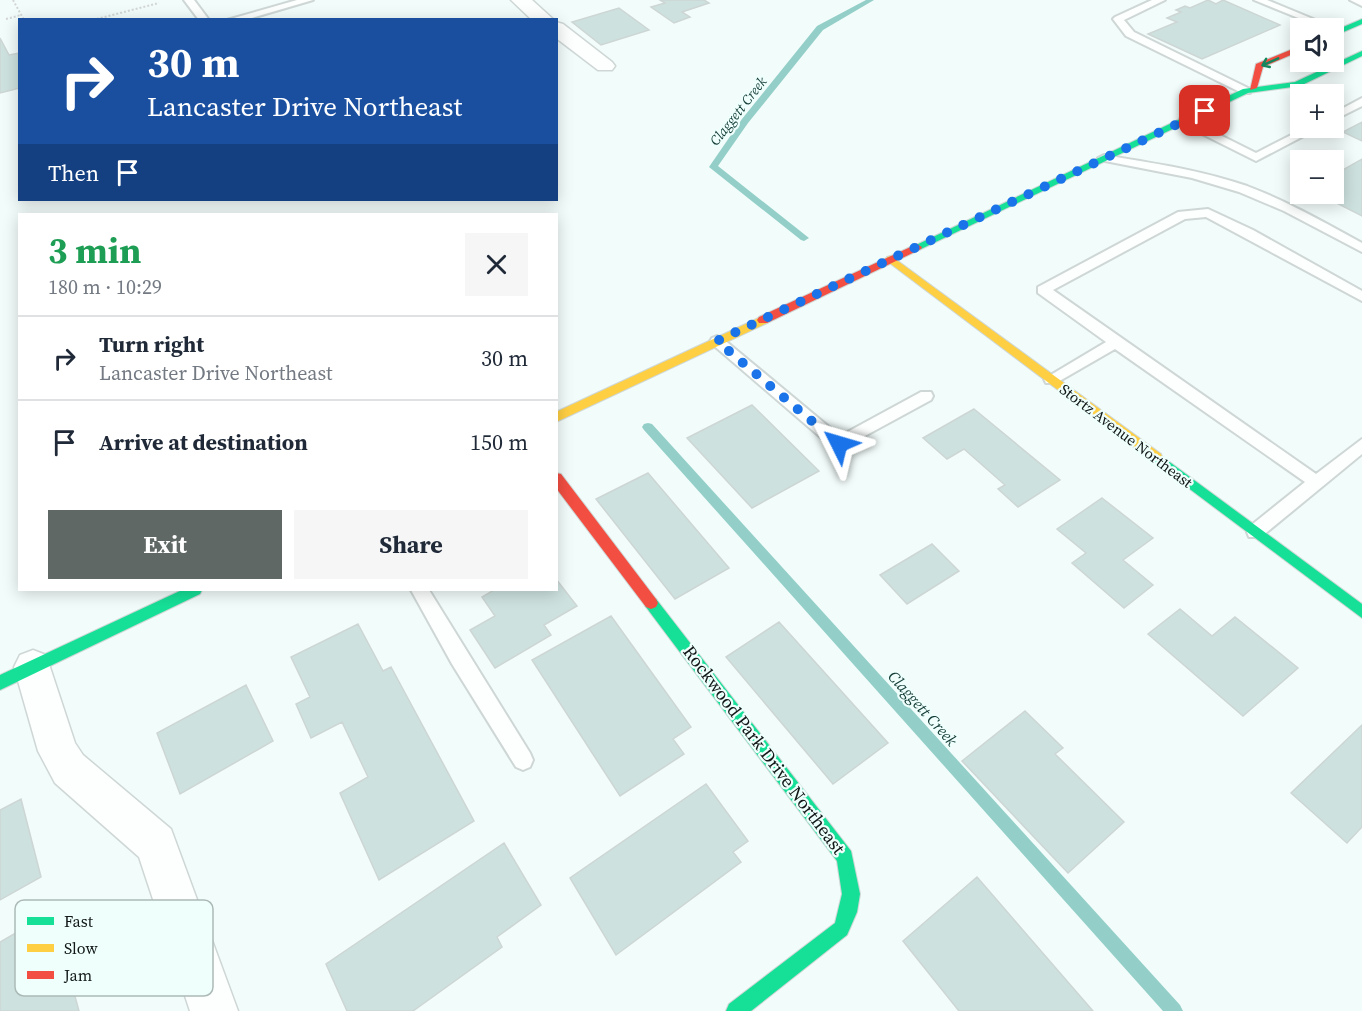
<!DOCTYPE html>
<meta charset="utf-8">
<style>
body{margin:0;font-family:"Source Serif 4",serif;background:#f6f6f7;color:#1f2937;height:100vh;display:flex;flex-direction:column;font-size:22px;white-space:nowrap}
*{box-sizing:border-box;margin:0}
p{font-size:20px;color:#747a83}
.icon{flex:none;width:33px;height:33px;fill:none;stroke:currentColor;stroke-width:2;stroke-linecap:round;stroke-linejoin:round}
.map{position:relative;flex:1;overflow:hidden}
.drawer{position:absolute;left:18px;top:213px;width:540px;height:378px;display:flex;flex-direction:column;background:#fff;border-radius:0px;box-shadow:0 3px 15px #0003}
.drawer>*{flex:none}
.guide{position:absolute;left:18px;top:18px;width:540px;height:183px;border-radius:0px;box-shadow:0 3px 15px #0003;background:#1a4fa0;color:#fff;overflow:hidden}
.controls{position:absolute;left:1290px;top:18px;display:grid;gap:12px}
.controls a{display:grid;place-items:center;width:54px;height:54px;border-radius:0px;background:#fff;box-shadow:0 3px 15px #0003;font-size:30px}
.pin{position:absolute;display:grid;place-items:center;width:51px;height:51px;color:#fff;margin:-26px;border-radius:12px;box-shadow:0 3px 9px #0006}
.me{position:absolute;width:66px;margin:-33px;rotate:310deg;stroke-linejoin:round;filter:drop-shadow(0 0 4px #0008)}
.turn{display:flex;align-items:center;gap:21px;height:126px;padding:0 30px;font-size:27px}
.turn .icon{width:78px;height:78px;stroke-width:2.5}
.turn b{display:block;font-size:42px;line-height:51px}
.then{display:flex;align-items:center;height:57px;padding:0 30px;background:#0003;gap:12px;font-size:22px}
.round{display:grid;place-items:center;flex:none;width:63px;height:63px;border-radius:0px;background:#f6f6f7}
.headline{display:flex;align-items:center;justify-content:space-between;height:102px;padding:0 30px}
h1{font-size:36px;font-weight:700;line-height:45px;color:#1e9e55}
.action{display:flex;gap:12px;margin-top:auto;padding:12px 30px}
.action a{flex:1;height:69px;border-radius:0px;background:#606866;color:#fff;font-size:24px;font-weight:700;line-height:69px;text-align:center}
.action a+a{background:#f6f6f7;color:#1f2937}
ul{padding:0;list-style:none}
li{display:flex;align-items:center;gap:18px;height:84px;padding:0 30px;border-top:2px solid #e0e1e3}
li div{flex:1}
li b{display:block;font-size:22px}
li em{font-style:normal}
.map>svg:first-child{display:block}
</style>
<div class="map">
<svg width="1362" height="1011" viewBox="0 0 1362 1011">
<rect width="100%" height="100%" fill="#f2fcfa"/>
<g fill="none" stroke-linecap="round" stroke-linejoin="round">
<!-- stream -->
<path fill="#93cfc8" fill-rule="evenodd" d="M866,0H874L823,30L748,123L718,166L809,238L804,241L801,240L709,167L742,119L817,26Z
M648,423L652,424L1180,1005L1183,1011H1163L644,430L642,427L644,424Z"/>
</g>
<!-- building -->
<path fill="#cde1de" stroke="#cdd6d4" stroke-width="1.5" d="M660,0H704L709,3L682,12L690,17L674,23L651,7L665,3Z
M1208,0L1216,4L1223,0L1280,25L1202,59L1148,34L1177,22L1167,18L1181,12L1176,10L1185,6L1190,8Z
M619,8L649,30L601,45L572,22Z
M0,38L9,55L20,53V88L0,93Z
M1362,122V141L1343,132Z
M1362,159V216L1319,194H1334V175Z
M752,405L819,471L752,508L687,438Z
M974,409L1060,480L1018,507L998,489L1005,485L964,449L947,459L923,438Z
M648,473L729,568L675,599L596,499Z
M1102,498L1153,538L1123,560L1153,585L1124,608L1072,563L1086,553L1057,529Z
M932,544L959,571L907,604L880,575Z
M556,579L577,606L544,625L551,635L495,668L470,630L495,616L482,597L494,590H556Z
M1180,609L1212,636L1235,617L1298,668L1243,716L1148,634Z
M611,616L691,727L673,739L684,754L620,796L532,660Z
M779,622L888,743L833,784L726,657Z
M358,624L383,671L391,667L474,821L379,880L340,793L368,777L342,722L311,738L296,704L310,697L291,657Z
M246,685L273,741L180,794L157,733Z
M1025,711L1063,748L1055,754L1124,822L1068,873L962,761Z
M1362,725V827L1347,843L1291,793Z
M706,784L748,841L733,852L741,862L616,955L570,878Z
M21,799L41,877L0,900V810Z
M504,843L541,905L497,937L502,947L413,1011H347L326,964Z
M977,877L1093,1011H959L903,941Z
M52,912L79,1011H0V942Z"/>
<g fill="none" stroke-linecap="round" stroke-linejoin="round">
<!-- lane casing -->
<g stroke="#ced7d5" stroke-width="4">
<path id="lane" d="M184,0H194L209,20H199Z
M297,0H313L245,20H227Z
M1152,0H1165L1124,20L1134,32L1250,89V93H1242L1126,36L1113,19L1115,17Z
M1254,0H1267L1335,28H1323Z
M1350,0H1362V6Z
M1362,98V106L1334,120V113Z
M1180,119H1188L1256,153L1305,128H1319L1256,161L1180,123Z
M1104,155C1152,163 1201,170 1247,186C1287,201 1324,222 1362,243V252L1284,211L1239,192L1192,178L1100,160L1098,158Z
M1208,209L1253,230L1362,291V301L1206,217L1185,219L1053,290L1316,474L1362,439V454L1261,537H1249L1247,532L1249,527L1305,482L1115,349L1056,383H1046L1044,379L1106,342L1038,293V287L1178,212Z
M717,336L722,338L840,436L921,392H931L933,396L931,400L839,450L833,448L712,344L710,341L712,338Z
M411,590H429L530,753L533,760L530,767L523,770L516,767L452,664Z"/>
</g>
<!-- street casing -->
<g stroke="#ced7d5" stroke-width="3">
<path id="street" d="M511,0H532L554,20H532Z
M556,22L563,24L612,62L615,66L612,70H598L556,38Z
M33,650L46,655L75,743L83,755L171,829L238,1011H190L139,857L55,783L38,751L14,667L20,655Z"/>
</g>
<!-- fast casing -->
<g stroke="#ced7d5" stroke-width="2">
<path id="fast" d="M1362,19V24L1334,36V31Z
M1362,51V56L1300,86L1248,93L921,249L917,250L912,247L1243,89L1295,82Z
M1156,452L1362,604V618L1151,460L1150,457Z
M182,590H202L200,594L0,690V675Z
M651,597L656,599L851,851L860,894L857,912L847,935L751,1011H726L729,1004L835,923L842,894L837,861L646,607L644,603L646,599Z"/>
</g>
<!-- slow casing -->
<g stroke="#ced7d5" stroke-width="2">
<path id="slow" d="M891,256L1161,454L1162,457L1161,460H1151L887,261V257Z
M763,316L769,320L767,323L556,422V412Z"/>
</g>
<!-- jam casing -->
<g stroke="#ced7d5" stroke-width="2">
<path id="jam" d="M1300,46V51L1263,67L1257,88L1250,90L1256,64Z
M917,244L922,247L921,249L767,323H759L757,320L759,317Z
M556,473L561,474L656,599L658,603L656,607L651,609L646,607L556,488Z"/>
</g>
<!-- path -->
<path stroke="#d3d6d5" stroke-width="2" stroke-dasharray="2 2" stroke-linecap="butt" d="M13,0L24,20
M6,19L21,15
M93,20L159,3"/>
<!-- lane -->
<use href="#lane" fill="#fdfffe" fill-rule="evenodd"/>
<!-- street -->
<use href="#street" fill="#fdfffe" fill-rule="evenodd"/>
<!-- fast -->
<use href="#fast" fill="#16e098" fill-rule="evenodd"/>
<!-- slow -->
<use href="#slow" fill="#ffcf43" fill-rule="evenodd"/>
<!-- jam -->
<use href="#jam" fill="#f24e42" fill-rule="evenodd"/>
</g>
<!-- one-way arrows -->
<defs><path id="oneway-shaft" d="M-6 0H5M1.5-3L5.5 0L1.5 3" fill="none" stroke-width="1.6" stroke-linecap="round" stroke-linejoin="round" transform="scale(1.5)"/></defs>
<use stroke="#14865e" href="#oneway-shaft" transform="translate(1270 62) rotate(156)"/>
<g fill="none" stroke-linecap="round" stroke-linejoin="round">
<!-- route -->
<path stroke="#1a73e8" stroke-width="10" stroke-dasharray="0 18" d="M839,444L717,341L1205,111"/>
</g>
<g text-anchor="middle" stroke-width="4.5" stroke-linejoin="round" paint-order="stroke">
<!-- far-water labels -->
<g font-size="14" font-style="italic" fill="#133b36" stroke="#effffc">
<text transform="translate(738 111) rotate(-52)" y="5">Claggett Creek</text>
</g>
<!-- street labels -->
<g font-size="15" fill="#111817" stroke="#effffc">
<text transform="translate(1126 436) rotate(37)" y="5">Stortz Avenue Northeast</text>
</g>
<!-- water labels -->
<g font-size="16" font-style="italic" fill="#133b36" stroke="#effffc">
<text transform="translate(923 708) rotate(48)" y="6">Claggett Creek</text>
</g>
<!-- near-street labels -->
<g font-size="18" fill="#111817" stroke="#effffc">
<text transform="translate(764 750) rotate(53)" y="6">Rockwood Park Drive Northeast</text>
</g>
</g>
<!-- legend -->
<rect x="15" y="900" width="198" height="96" rx="9" fill="#effffc" stroke="#acbab7" stroke-width="1.5"/>
<rect x="27" y="917" width="27" height="8" fill="#16e098"/>
<rect x="27" y="944" width="27" height="8" fill="#ffcf43"/>
<rect x="27" y="971" width="27" height="8" fill="#f24e42"/>
<g font-size="16" fill="#111817">
<text x="64" y="927">Fast</text>
<text x="64" y="954">Slow</text>
<text x="64" y="981">Jam</text>
</g>
</svg>
<div class="controls">
<a><svg class="icon" aria-label="sound" viewBox="0 0 24 24"><path d="M4 9h4l5-4v14l-5-4H4zM17 9q2 3 0 6"/></svg></a>
<a>+</a>
<a>−</a>
</div>
<div class="pin" style="left:1205px;top:111px;background:#d93025"><svg class="icon" aria-label="arrive" viewBox="0 0 24 24"><path d="M6 21V4h12l-3 4 3 4H6"/></svg></div>
<svg class="me" style="left:839px;top:444px" viewBox="-20 -20 40 40"><path d="M0-17L14 15 0 8-14 15z" fill="#1a73e8" stroke="#fff" stroke-width="4"/></svg>
<div class="guide">
<div class="turn"><svg class="icon" aria-label="right" viewBox="0 0 24 24"><path d="M7 20v-9h11M14 6l5 5-5 5"/></svg><div><b>30 m</b>Lancaster Drive Northeast</div></div>
<div class="then">Then<svg class="icon" aria-label="arrive" viewBox="0 0 24 24"><path d="M6 21V4h12l-3 4 3 4H6"/></svg></div>
</div>
<section class="drawer">
<div class="headline"><div><h1>3 min</h1><p>180 m · 10:29</p></div><a class="round"><svg class="icon" aria-label="close" viewBox="0 0 24 24"><path d="M6 6l12 12M18 6L6 18"/></svg></a></div>
<ul>
<li><svg class="icon" aria-label="right" viewBox="0 0 24 24"><path d="M7 20v-9h11M14 6l5 5-5 5"/></svg><div><b>Turn right</b><p>Lancaster Drive Northeast</p></div><em>30 m</em></li>
<li><svg class="icon" aria-label="arrive" viewBox="0 0 24 24"><path d="M6 21V4h12l-3 4 3 4H6"/></svg><div><b>Arrive at destination</b></div><em>150 m</em></li>
</ul>
<div class="action"><a>Exit</a><a>Share</a></div>
</section>
</div>
